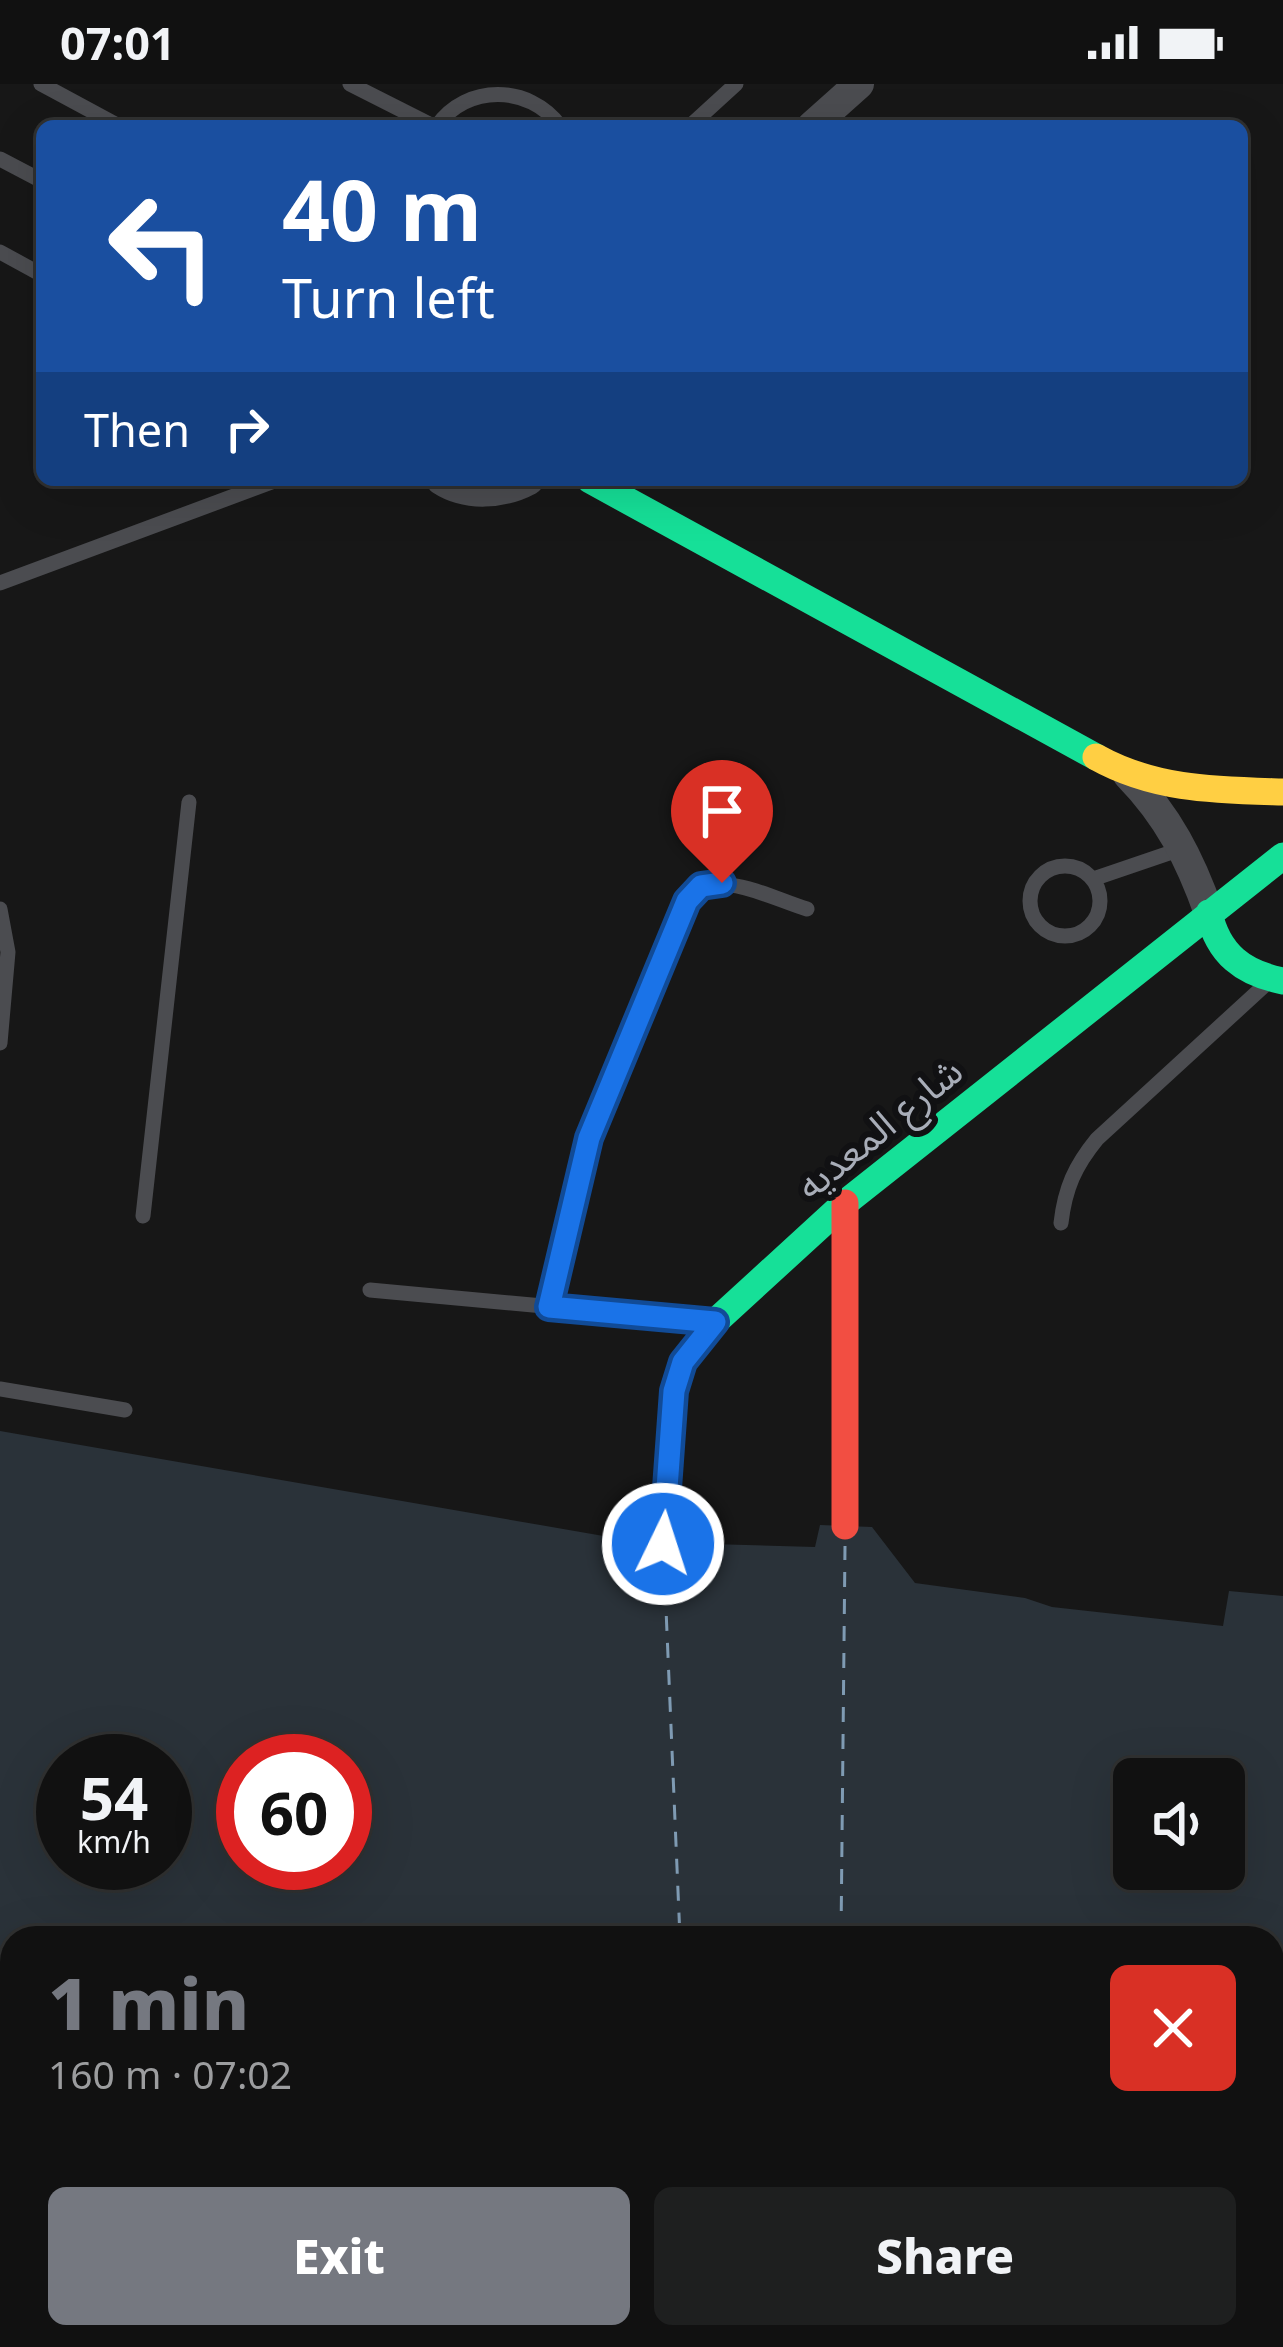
<!DOCTYPE html>
<meta charset="utf-8">
<style>
body{margin:0;font-family:"Noto Sans","Noto Sans Arabic",sans-serif;background:#1e1f1f;color:#f1f3f6;height:100vh;display:flex;flex-direction:column;font-size:45px;white-space:nowrap}
*{box-sizing:border-box;margin:0}
p{font-size:39px;color:#9c9d9f}
.icon{flex:none;width:66px;height:66px;fill:none;stroke:currentColor;stroke-width:2;stroke-linecap:round;stroke-linejoin:round}
.map{position:relative;flex:1;overflow:hidden}
.drawer{position:absolute;left:0px;top:1842px;width:1284px;height:423px;display:flex;flex-direction:column;background:#111;border-radius:36px 36px 0 0;box-shadow:0 12px 48px #0002,0 0 0 3px #303131}
.drawer>*{flex:none}
.guide{position:absolute;left:36px;top:36px;width:1212px;height:366px;border-radius:18px;box-shadow:0 12px 48px #0002,0 0 0 3px #303131;background:#1a4fa0;color:#fff;overflow:hidden}
.fabs{position:absolute;left:1113px;top:1674px;display:grid;gap:24px}
.fabs a{display:grid;place-items:center;width:132px;height:132px;border-radius:18px;background:#111;box-shadow:0 12px 48px #0002,0 0 0 3px #303131;font-size:60px}
.speed{position:absolute;left:36px;top:1650px;display:flex;gap:24px;font-size:60px;font-weight:700;text-align:center}
.speed>*{display:grid;place-content:center;width:156px;height:156px;border-radius:50%;background:#111;box-shadow:0 12px 48px #0002,0 0 0 3px #303131;line-height:1}
.speed small{font-size:30px;font-weight:400}
.speed .limit{border:18px solid #d22;background:#fff;color:#111}
.pin{position:absolute;display:grid;place-items:center;width:102px;height:102px;color:#fff;margin:-123px -51px;border-radius:50% 50% 50% 0;rotate:-45deg;box-shadow:0 0 12px #0007}
.pin .icon{rotate:45deg}
.me{position:absolute;width:132px;margin:-66px;rotate:4deg;stroke-linejoin:round;filter:drop-shadow(0 0 9px #0008)}
.turn{display:flex;align-items:center;gap:42px;height:252px;padding:0 48px;font-size:54px}
.turn .icon{width:156px;height:156px;stroke-width:2.5}
.turn b{display:block;font-size:84px;line-height:102px}
.then{display:flex;align-items:center;height:114px;padding:0 48px;background:#0003;gap:24px;font-size:45px}
.round{display:grid;place-items:center;flex:none;width:126px;height:126px;border-radius:18px;background:#1e1f1f}
.head{display:flex;align-items:center;justify-content:space-between;height:204px;padding:0 48px}
h1{font-size:72px;font-weight:800;line-height:90px;color:#757880}
.button{display:flex;gap:24px;margin-top:auto;padding:24px 48px}
.button a{flex:1;height:138px;border-radius:18px;background:#757880;color:#fff;font-size:48px;font-weight:800;line-height:138px;text-align:center}
.button a+a{background:#1e1f1f;color:#f1f3f6}
.status{display:flex;justify-content:space-between;align-items:center;height:84px;padding:0 60px;background:#111;direction:ltr}
.status svg{height:33px;fill:currentColor}
.map>svg:first-child{display:block}
</style>
<div class="status"><b>07:01</b><svg viewBox="0 0 49 12"><path d="M0 12V9h3v3zM5 12V6h3v6zM10 12V3h3v9zM15 12V0h3v12zM26 1h20v11H26zM47 4h2v5h-2z"/></svg></div>
<div class="map">
<svg width="1283" height="2263" viewBox="0 0 1283 2263">
<rect width="100%" height="100%" fill="#171717"/>
<!-- water -->
<path fill="#2a3239" fill-rule="evenodd" d="M0,1347L638,1458L815,1463L820,1441L872,1443L915,1499L1025,1514L1052,1523L1223,1542L1229,1507L1283,1512V2263H0ZM63,1677H165V1779H63ZM243,1677H345V1779H243ZM1134,1695H1224V1785H1134ZM12,1854H1272V2253H12Z"/>
<g fill="none" stroke-linecap="round" stroke-linejoin="round">
<!-- ferry -->
<path stroke="#7f9bb3" stroke-width="3" stroke-dasharray="15 12" stroke-linecap="butt" d="M664,1478L680,1854
M841,1854L845,1462
M697,2253V2263
M837,2263V2253"/>
<!-- lane -->
<path stroke="#4b4c50" stroke-width="15" d="M41,0L119,42
M350,0L433,42
M437,42C466,0 529,0 560,42
M690,42L736,0
M0,75L42,97
M0,168L42,191
M0,499L277,396
M1030 817a35 35 0 1 1 70 0a35 35 0 1 1-70 0Z
M1093,795L1184,764
M0,825L8,868L0,959
M143,1132L189,718
M1061,1139C1065,1104 1075,1082 1097,1055L1265,901
M370,1206L706,1237
M549,1223L589,1054L687,817C712,780 772,815 807,825
M0,1305L125,1326"/>
<!-- street -->
<path stroke="#4b4c50" stroke-width="30" d="M812,42L859,0
M441,396C467,413 503,410 529,396
M1128,691C1168,732 1190,775 1209,829"/>
<!-- fast -->
<path stroke="#16e098" stroke-width="27" d="M590,396L1096,673
M1209,829C1218,870 1243,889 1283,897
M663,1460L674,1307L683,1278L715,1238L845,1119L1283,772"/>
<!-- slow -->
<path stroke="#ffcf43" stroke-width="27" d="M1096,673C1155,706 1216,706 1283,708"/>
<!-- jam -->
<path stroke="#f24e42" stroke-width="27" d="M845,1119V1442"/>
</g>
<g fill="none" stroke-linecap="round" stroke-linejoin="round">
<!-- route casing -->
<g stroke="#114b97" stroke-width="30">
<path id="route" d="M663,1460L674,1307L683,1278L715,1238L549,1223L589,1054L687,817L701,802L722,799"/>
</g>
<!-- route -->
<use href="#route" stroke="#1a73e8" stroke-width="21"/>
</g>
<g text-anchor="middle" stroke-width="12" stroke-linejoin="round" paint-order="stroke">
<!-- street labels -->
<g font-size="39" fill="#a8adb8" stroke="#111113">
<text transform="translate(879 1044) rotate(-39)" y="14">شارع المعديه</text>
</g>
</g>
</svg>
<div class="fabs">
<a><svg class="icon" aria-label="sound" viewBox="0 0 24 24"><path d="M4 9h4l5-4v14l-5-4H4zM17 9q2 3 0 6"/></svg></a>
</div>
<div class="speed"><div>54<small>km/h</small></div><div class="limit">60</div></div>
<div class="pin" style="left:722px;top:799px;background:#d93025"><svg class="icon" aria-label="arrive" viewBox="0 0 24 24"><path d="M6 21V4h12l-3 4 3 4H6"/></svg></div>
<svg class="me" style="left:663px;top:1460px" viewBox="-20 -20 40 40"><circle r="17" fill="#1a73e8" stroke="#fff" stroke-width="3"/><path d="M0-11L8 9 0 5-8 9z" fill="#fff"/></svg>
<div class="guide">
<div class="turn"><svg class="icon" aria-label="left" viewBox="0 0 24 24"><path d="M17 20v-9H6M10 6l-5 5 5 5"/></svg><div><b>40 m</b>Turn left</div></div>
<div class="then">Then<svg class="icon" aria-label="right" viewBox="0 0 24 24"><path d="M7 20v-9h11M14 6l5 5-5 5"/></svg></div>
</div>
<section class="drawer">
<div class="head"><div><h1>1 min</h1><p>160 m · 07:02</p></div><a class="round" style="background:#d93025;color:#fff"><svg class="icon" aria-label="close" viewBox="0 0 24 24"><path d="M6 6l12 12M18 6L6 18"/></svg></a></div>
<div class="button"><a>Exit</a><a>Share</a></div>
</section>
</div>
